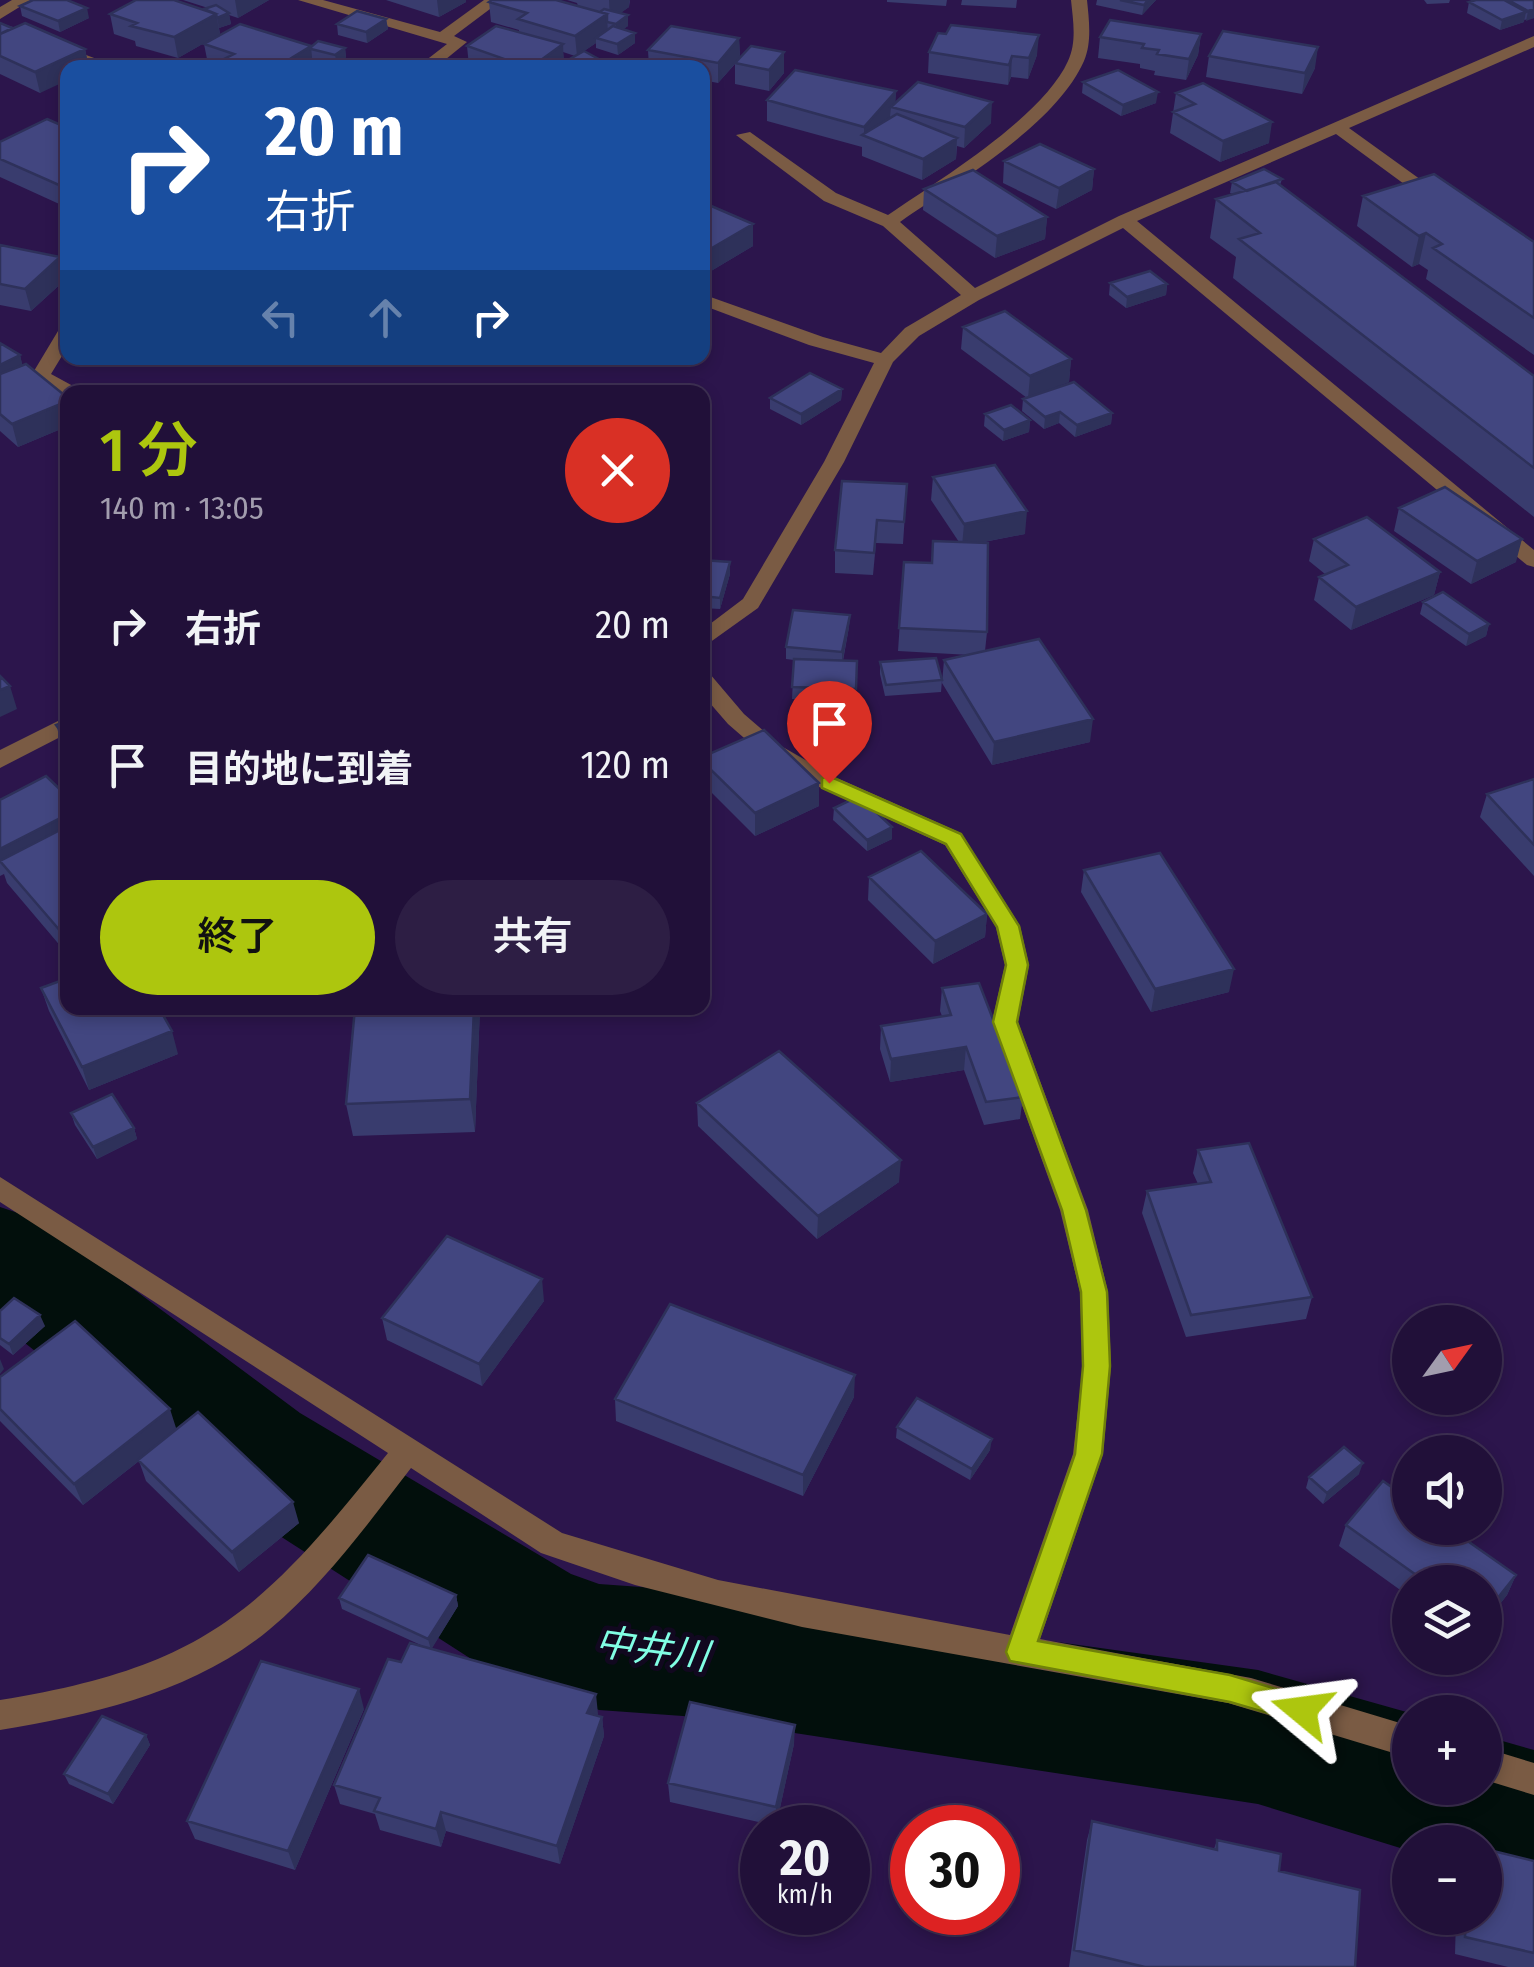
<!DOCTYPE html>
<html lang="ja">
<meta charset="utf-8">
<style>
body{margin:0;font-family:"Fira Sans Condensed","Noto Sans JP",sans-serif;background:#2d1e44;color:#f1f3f6;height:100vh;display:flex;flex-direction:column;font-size:38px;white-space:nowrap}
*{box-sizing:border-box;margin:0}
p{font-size:32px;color:#a29dae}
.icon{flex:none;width:55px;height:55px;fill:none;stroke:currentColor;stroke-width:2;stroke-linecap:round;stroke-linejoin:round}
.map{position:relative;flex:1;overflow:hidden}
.side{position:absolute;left:60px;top:385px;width:650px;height:630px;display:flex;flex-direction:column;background:#211039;border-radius:20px;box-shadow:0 5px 15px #0003,0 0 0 2px #3e3053}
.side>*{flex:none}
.hud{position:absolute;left:60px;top:60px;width:650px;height:305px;border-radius:20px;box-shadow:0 5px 15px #0003,0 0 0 2px #3e3053;background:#1a4fa0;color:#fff;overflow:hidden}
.needle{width:65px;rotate:57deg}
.fabs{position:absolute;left:1392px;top:1305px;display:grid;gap:20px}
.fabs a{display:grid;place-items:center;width:110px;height:110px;border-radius:50%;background:#211039;box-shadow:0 5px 15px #0003,0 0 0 2px #3e3053;font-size:50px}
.speed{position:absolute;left:740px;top:1805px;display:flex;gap:20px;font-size:50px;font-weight:700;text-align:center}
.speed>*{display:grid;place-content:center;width:130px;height:130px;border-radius:50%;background:#211039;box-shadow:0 5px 15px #0003,0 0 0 2px #3e3053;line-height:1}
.speed small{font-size:25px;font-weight:400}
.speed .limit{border:15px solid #d22;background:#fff;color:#111}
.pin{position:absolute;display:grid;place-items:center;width:85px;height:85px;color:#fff;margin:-102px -42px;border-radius:50% 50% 50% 0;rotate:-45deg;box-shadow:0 0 10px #0007}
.pin .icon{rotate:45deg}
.me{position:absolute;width:110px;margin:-55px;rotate:286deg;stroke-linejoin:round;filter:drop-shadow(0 0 8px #0008)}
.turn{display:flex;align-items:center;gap:35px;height:210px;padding:0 40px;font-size:45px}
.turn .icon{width:130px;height:130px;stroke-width:2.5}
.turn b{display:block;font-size:70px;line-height:85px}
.lanes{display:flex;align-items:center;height:95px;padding:0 40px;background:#0003;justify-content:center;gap:50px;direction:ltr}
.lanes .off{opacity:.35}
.round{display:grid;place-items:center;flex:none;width:105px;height:105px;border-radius:52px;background:#2d1e44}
.overview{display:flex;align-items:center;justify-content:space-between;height:170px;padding:0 40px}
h1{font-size:60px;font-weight:600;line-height:75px;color:#adc60e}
.button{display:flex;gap:20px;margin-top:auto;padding:20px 40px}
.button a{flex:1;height:115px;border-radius:60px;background:#adc60e;color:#111;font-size:40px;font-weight:600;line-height:115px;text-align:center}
.button a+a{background:#2d1e44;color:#f1f3f6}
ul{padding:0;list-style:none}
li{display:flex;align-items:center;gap:30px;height:140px;padding:0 40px}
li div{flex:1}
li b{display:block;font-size:38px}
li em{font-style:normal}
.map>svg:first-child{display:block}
</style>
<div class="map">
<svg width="1534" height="1967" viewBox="0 0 1534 1967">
<rect width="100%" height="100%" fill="#2c154c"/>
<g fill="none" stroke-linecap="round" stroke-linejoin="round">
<!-- river -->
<path fill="#020f0c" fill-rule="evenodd" d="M0,1207L42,1221L300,1413L571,1574L599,1584L683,1590L1258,1670L1410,1713V1788H1485V1736L1534,1750V1890L1485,1875V1842H1410V1851L1258,1804L683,1716L599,1710L479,1664L210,1491L0,1323Z"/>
<!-- minor -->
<path fill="#7a5b44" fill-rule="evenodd" d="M12,0H31L0,19V7Z
M298,0H323L440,32L484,0H502L454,36L467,42L435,68H416L447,44Z
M1071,0H1087C1089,20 1092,42 1084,61C1055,126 957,182 900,222L975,288L1119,216L1534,36V47L1349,128L1442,195V203H1430L1336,134L1137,221L1534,550V567L1527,565L1123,228L979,300L919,336L893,362L844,462L758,608L702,648V630L743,599L824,462L874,363L809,345L702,305V294L823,337L881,353L905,328L961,295L883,226L824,201L736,135L750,132L836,193L888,215C939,180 1043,117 1068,61C1077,42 1073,20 1071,0Z
M0,23L113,65L115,68H91L0,33Z
M0,250L68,265V275L0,260Z
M68,325V346L51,374L84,392H68V396L31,376L61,326Z
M702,672L710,674L744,714L781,746L837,778L961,833L1020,926L1029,965L1018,1022L1088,1210L1108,1292L1111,1366L1103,1454L1040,1639L1251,1678L1410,1726V1758L1228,1703L802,1627L635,1585L541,1553L411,1468C367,1525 325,1583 270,1629C196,1691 93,1715 0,1730V1700C205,1667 262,1611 388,1453L0,1202V1177L562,1533L718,1580L1010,1635L1073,1454L1083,1366L1080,1292L1060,1210L992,1022L1005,965L996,927L945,845L821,788L765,756L728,724L702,694Z
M68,716V733L0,768V750Z
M1485,1748L1534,1763V1795L1485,1780Z"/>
</g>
<!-- wall -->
<path fill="#393c6e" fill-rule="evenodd" d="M183,0H269L238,18L229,15L231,24L219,28L220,34L178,58L136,46L135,41L114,34L110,14L204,10L208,8Z
M386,0H466V2L439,17Z
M492,0H559L578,6L577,3L567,0H630L629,7L620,13L628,26L623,29L635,43L618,55L596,48V43L584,51L615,68H473L469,66L467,46L519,32V30L491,22L489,2ZM563,52L575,56L564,62Z
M887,0H947L946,6L887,2Z
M962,0H1017L1016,8L961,5Z
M1097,0H1156L1142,15L1096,5Z
M1424,0H1450L1449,3L1427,4Z
M1476,0H1534V18L1524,20V22L1500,30L1467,13L1469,2Z
M20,6L89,18L60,32L22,16Z
M386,19L388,29L367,43L338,35L337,24Z
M0,23L85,49L89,68H68L40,93L0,74Z
M1201,34L1198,55L1186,80L1154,75L1155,71L1140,68V64L1098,58L1100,37Z
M739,38L740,58L784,52V73L769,91L735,84V64L718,83L702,80V68H649L648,50Z
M204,44L345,48L346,58L337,65L313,59V68H218L208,64Z
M929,52L1037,55L1028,79L1011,77L1008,85L928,73Z
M1209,56L1315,68L1302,94L1206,77Z
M1083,82L1156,103L1121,116L1082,93Z
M896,91L895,103L991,123L964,148L957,146L956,159L922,180L862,156V147L767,121V100Z
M1176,93L1269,143L1220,162L1170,133Z
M68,128V208L0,177V142Z
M1004,161L1094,169L1092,190L1056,209L1003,183Z
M1282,179L1280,185L1534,376V517L1233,278L1236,257L1210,238L1216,199L1233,194L1230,193L1232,182Z
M924,189L1047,217L1045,239L995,258L923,210Z
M1363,196L1534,242V355L1426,279L1428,270L1419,264L1412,267L1357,226Z
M702,202L753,246L706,274L702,272Z
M0,245L60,257L66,279L31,311L0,305Z
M1110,283L1167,284L1166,295L1126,308L1109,295Z
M963,327L1071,359L1069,382L1034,395L1112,413L1111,424L1075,437L1059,423L1044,429L1022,411L1023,399L1027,398L961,349Z
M0,343L20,355L22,365L68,398V426L18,447L0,431Z
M842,389L841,400L801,425L770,409V398Z
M985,414L1030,420L1029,432L1003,441L984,426Z
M933,477L1025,534L979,543L987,632L985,651L1090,742L992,765L942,683L944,660L970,655L898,651L904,562L932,563L959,542L931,500Z
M907,484L903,544L876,543L873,575L835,573V550Z
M1399,508L1516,562L1471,584L1394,531Z
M1314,539L1440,572L1434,595L1351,630L1314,600L1319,577L1325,574L1309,561Z
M702,560L730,574L720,609L702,608Z
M1423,602L1489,624L1486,636L1466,646L1420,614Z
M850,615L849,627L843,661H857L855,701L792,699L794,660L786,659V647Z
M880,662L942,680L941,692L885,696L880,674Z
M68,720V754L63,748L56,725Z
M702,757L819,806L755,836L702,783Z
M1534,779V876L1480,817L1487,794Z
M68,797V955L7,883L4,874L0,876V800Z
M834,808L892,827V839L867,851L833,820Z
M1084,870L1229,992L1151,1012L1081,892Z
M869,877L987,914L985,937L933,964L868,900Z
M41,988L178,1054L89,1090L49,1011Z
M942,988L1023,1097L1020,1119L984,1125L964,1070L890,1082L880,1049L881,1026L942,1016L940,1011Z
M480,1008L475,1132L353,1136L346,1104Z
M697,1103L899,1182L817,1239L698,1126Z
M71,1113L134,1128L137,1139L97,1159L75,1125Z
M1198,1150L1312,1297L1306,1319L1186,1337L1142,1213L1147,1191L1198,1184L1193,1173Z
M544,1301L482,1386L387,1340L382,1318Z
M0,1311L45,1326L13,1355L0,1345Z
M0,1377L177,1429L299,1523L239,1572L146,1481L139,1461L83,1505L0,1421Z
M854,1397L803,1496L616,1421L615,1399Z
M897,1427L990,1450L970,1480L896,1438Z
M1359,1474L1323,1504L1306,1488L1309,1477Z
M1383,1481L1410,1500V1528H1449L1516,1575L1507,1595L1485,1623V1582H1410V1597L1339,1546L1346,1525Z
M456,1595L458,1606L431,1649L598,1714L597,1715L602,1717L604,1736L560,1864L446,1831L441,1847L380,1830L375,1814L340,1804L334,1785L401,1662L425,1647L342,1609L339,1598Z
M364,1709L295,1870L195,1839L187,1821Z
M146,1735L150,1745L113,1804L69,1784L64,1774Z
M794,1744L776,1826L670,1802L668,1783Z
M1092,1821L1214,1849L1217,1840L1279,1871L1355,1967H1069L1087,1840Z
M1534,1861V1967H1508L1455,1954L1456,1918H1485Z"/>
<!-- shaded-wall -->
<path fill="#2e315a" d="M235,0H269L238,18Z
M437,0H466V2L439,17Z
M609,0H630V1L629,2V7L610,21Z
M1148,0H1156L1142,15L1144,5Z
M87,8L89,18L60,32L58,21Z
M1534,9V18L1526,21L1528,11Z
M1526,12L1524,22L1500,30L1502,20Z
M229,13L231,24L219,28L217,18Z
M216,14L220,34L178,58L174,37Z
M607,14L608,35L596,38V43L577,56L575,36Z
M628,15V26L616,35V24Z
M386,19L388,29L367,43L366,32Z
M635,33V43L618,55L617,44Z
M1201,34L1198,55L1186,80L1189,59Z
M1039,35L1037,55L1028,79L1029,58Z
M739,38L740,58L718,83V63Z
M563,44L564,65L560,68H530Z
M311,46L313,68H275Z
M1318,47L1315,68L1302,94L1305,73Z
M345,48L346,58L337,65L335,55Z
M85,49L89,68H68V80L40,93L35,72Z
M784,52V73L769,91V70Z
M1012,56L1011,77L1008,85L1009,65Z
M896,91L895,108L891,107L890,117L872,138L864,135V127Z
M1158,92L1156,103L1121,116L1123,105Z
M992,102L991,123L964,148L965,127Z
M1272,122L1269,143L1220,162L1223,141Z
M957,138L956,159L922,180L923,159Z
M1094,169L1092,190L1056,209L1059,188Z
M1047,217L1045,239L995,258L997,236Z
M753,224V246L706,274L705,252Z
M1426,233L1419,264L1412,267L1419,236Z
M60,257L66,279L31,311L25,289Z
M1167,284L1166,295L1126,308L1127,297Z
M20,355L23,367L0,378V365Z
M1071,359L1069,382L1028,398L1030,376Z
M842,389L841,400L801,425V414Z
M68,401V426L18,447L12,424Z
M1060,412L1059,423L1044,429L1045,417Z
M1112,413L1111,424L1075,437L1077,425Z
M1030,420L1029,432L1003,441L1004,430Z
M1027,511L1025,534L962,546L964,524Z
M1522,539L1516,562L1471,584L1477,561Z
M730,562V574L720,609V598Z
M1440,572L1434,595L1351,630L1356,607Z
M850,615L849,627L842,664V652Z
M1489,624L1486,636L1466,646L1469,634Z
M10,686L17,709L0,717V690Z
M1093,719L1090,742L992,765L994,742Z
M819,783V806L755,836V813Z
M68,814V841L0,861V849Z
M892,827V839L867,851V840Z
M987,914L985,937L933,964L935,941Z
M1234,969L1229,992L1151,1012L1155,989Z
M474,1008H480L475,1132L470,1099Z
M172,1031L178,1054L89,1090L82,1067Z
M966,1047L964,1070L890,1082L891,1059Z
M134,1128L137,1139L97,1159L93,1147Z
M901,1160L899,1182L817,1239L818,1216Z
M542,1279L544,1301L482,1386L479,1364Z
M40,1315L45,1326L13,1355L9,1344Z
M0,1359L4,1369L0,1374Z
M855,1375L854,1397L803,1496V1475Z
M170,1409L177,1431L83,1505L74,1484Z
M992,1439L990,1450L970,1480L972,1469Z
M1363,1463L1359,1474L1323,1504L1327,1493Z
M293,1502L299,1523L239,1572L232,1552Z
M1516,1575L1507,1595L1485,1623V1614Z
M456,1595L458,1606L431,1650L428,1639Z
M359,1689L364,1709L295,1870L288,1851Z
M596,1694L598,1714L590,1733L587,1713Z
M602,1717L604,1736L560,1864L557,1846Z
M795,1725L794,1744L776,1826V1807Z
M146,1735L150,1745L113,1804L108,1794Z
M441,1812L446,1831L441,1847L436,1829Z"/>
<!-- building -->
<path fill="#424680" stroke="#2e315a" stroke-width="2.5" d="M33,0H67L87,8L58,21L20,6Z
M136,0H174L216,14L174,37L131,26L137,23L110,14Z
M492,0H556L607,14L575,36L518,19L527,13L489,2Z
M1120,0H1148L1144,5Z
M1476,0H1504L1526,12L1502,20L1469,2Z
M1508,0H1534V9L1528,11Z
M216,5L229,13L217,18L216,14L204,9Z
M604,9L628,15L616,24L607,22V14L600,12Z
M357,11L386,19L366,32L337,24Z
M1110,20L1201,34L1189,59L1157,54L1159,50L1142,48L1144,44L1100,37Z
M0,23L12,28L0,34Z
M25,23L85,49L35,72L0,56V34Z
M240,24L311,46L275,68H255L226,58L234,54L204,44Z
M951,25L1039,35L1029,58L1012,56L1009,65L929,52L938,33L946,34Z
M496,26L563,44L530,68L467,46Z
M613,26L635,33L617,44L596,38Z
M671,26L739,38L718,63L648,50Z
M1223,31L1318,47L1305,73L1209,56Z
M318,41L345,48L335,55L311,49V47Z
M751,46L784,52L769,70L735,63Z
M584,51L615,68H554Z
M795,70L896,91L864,127L767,100Z
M1118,70L1158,92L1123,105L1083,82Z
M918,82L992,102L965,127L891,107Z
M1203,83L1272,122L1223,141L1173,112L1195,104L1176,93Z
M897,114L957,138L923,159L862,135Z
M47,119L68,128V189L0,159V142Z
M1040,144L1094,169L1059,188L1004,161Z
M1264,169L1282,179L1247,191L1232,182Z
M973,170L1047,217L997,236L924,189Z
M1434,174L1534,242V318L1433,248L1442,244L1426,233L1419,236L1363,196Z
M1276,182L1534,376V468L1239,239L1260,233L1216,199Z
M702,202L753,224L705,252L702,251Z
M0,245L60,257L25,289L0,284Z
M1150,271L1167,284L1127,297L1110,283Z
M1005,311L1071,359L1030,376L963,327Z
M0,343L20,355L0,365Z
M26,364L68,398V401L12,424L0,414V374Z
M810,373L842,389L801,414L770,398Z
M1074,382L1112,413L1077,425L1060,412L1045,417L1023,399Z
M1011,405L1030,420L1004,430L985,414Z
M995,465L1027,511L964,524L933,477Z
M842,481L907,484L904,522L877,520L874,553L835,550Z
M1445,487L1522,539L1477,561L1399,508Z
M1367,517L1440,572L1356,607L1319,577L1348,565L1314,539Z
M933,541L988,543L987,632L899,628L904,562L932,563Z
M702,560L730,562L720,598L702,596Z
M1443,592L1489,624L1469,634L1423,602Z
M793,610L850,615L842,652L786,647Z
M1039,639L1093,719L994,742L944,660Z
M936,658L942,680L886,685L880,662Z
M794,659L857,661L856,689L792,687Z
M0,676L10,686L0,690Z
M68,720V740L56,725Z
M764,730L819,783L755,813L702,761V757Z
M46,776L68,797V814L0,849V800Z
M1534,779V845L1487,794Z
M859,796L892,827L867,840L834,808Z
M68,826V940L0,861Z
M921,851L987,914L935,941L869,877Z
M1160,853L1234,969L1155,989L1084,870Z
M68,978V1008H159L172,1031L82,1067L41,988Z
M979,983L1023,1097L986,1102L966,1047L891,1059L881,1026L951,1015L942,988Z
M355,1008H474L470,1099L346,1104Z
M779,1051L901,1160L818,1216L697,1103Z
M112,1094L134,1128L93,1147L71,1113Z
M1249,1143L1312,1297L1191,1315L1147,1191L1211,1182L1198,1150Z
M447,1236L542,1279L479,1364L382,1318Z
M14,1298L40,1315L9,1344L0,1338V1311Z
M670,1304L855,1375L803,1475L615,1399Z
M75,1321L170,1409L74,1484L0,1409V1377Z
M917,1398L992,1439L972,1469L897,1427Z
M198,1412L293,1502L232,1552L138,1460Z
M1344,1447L1363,1463L1327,1493L1309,1477Z
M1383,1481L1410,1500V1528H1449L1516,1575L1485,1614V1582H1426L1346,1525Z
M368,1555L456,1595L428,1639L339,1598Z
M410,1643L596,1694L587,1713L602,1717L557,1846L441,1812L436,1829L374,1811L380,1798L334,1785L388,1659L401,1662Z
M261,1661L359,1689L288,1851L187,1821Z
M690,1702L795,1725L776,1807L668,1783Z
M102,1716L146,1735L108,1794L64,1774Z
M1092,1821L1217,1850V1840L1281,1854L1279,1871L1360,1890L1355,1967H1145L1074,1950Z
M1485,1849L1534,1861V1953L1465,1937L1466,1918H1485Z"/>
<!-- route -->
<path fill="#adc60e" stroke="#708109" stroke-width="2.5" d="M829,776L961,834L1019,926L1028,965L1017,1022L1086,1210L1107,1292L1110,1366L1102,1454L1038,1641L1230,1675L1313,1700L1317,1710L1313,1719L1302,1723L1230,1702L1010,1661L1006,1652L1075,1454L1083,1366L1081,1292L1062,1210L993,1022L1006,965L997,927L946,844L822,788V778Z"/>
<g text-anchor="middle" stroke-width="10" stroke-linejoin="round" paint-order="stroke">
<!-- near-water labels -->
<g font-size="38" font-style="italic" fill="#81fee4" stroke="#11081f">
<text transform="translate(652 1649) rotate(8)" y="13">中井川</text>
</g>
</g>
</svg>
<div class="fabs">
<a><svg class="needle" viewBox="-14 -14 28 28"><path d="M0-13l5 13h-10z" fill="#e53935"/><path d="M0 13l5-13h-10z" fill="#a29dae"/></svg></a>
<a><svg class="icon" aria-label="sound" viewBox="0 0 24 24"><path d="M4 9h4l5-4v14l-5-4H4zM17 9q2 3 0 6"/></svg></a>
<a><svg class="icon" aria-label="layers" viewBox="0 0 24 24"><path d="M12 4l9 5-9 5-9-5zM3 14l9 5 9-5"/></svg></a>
<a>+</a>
<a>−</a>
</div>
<div class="speed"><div>20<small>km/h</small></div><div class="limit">30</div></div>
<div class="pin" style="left:829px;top:783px;background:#d93025"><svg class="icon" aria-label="arrive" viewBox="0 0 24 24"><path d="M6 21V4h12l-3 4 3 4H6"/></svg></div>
<svg class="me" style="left:1302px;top:1710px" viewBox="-20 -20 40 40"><path d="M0-17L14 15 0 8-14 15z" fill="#adc60e" stroke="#fff" stroke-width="4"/></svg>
<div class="hud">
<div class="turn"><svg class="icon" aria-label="right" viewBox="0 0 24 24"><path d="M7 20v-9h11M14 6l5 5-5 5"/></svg><div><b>20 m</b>右折</div></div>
<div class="lanes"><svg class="icon off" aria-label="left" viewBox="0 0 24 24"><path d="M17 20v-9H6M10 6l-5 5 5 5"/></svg><svg class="icon off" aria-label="ahead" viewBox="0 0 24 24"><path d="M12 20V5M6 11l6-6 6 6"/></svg><svg class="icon" aria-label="right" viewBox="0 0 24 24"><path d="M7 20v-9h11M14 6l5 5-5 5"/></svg></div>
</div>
<section class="side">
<div class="overview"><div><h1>1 分</h1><p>140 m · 13:05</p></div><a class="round" style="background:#d93025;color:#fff"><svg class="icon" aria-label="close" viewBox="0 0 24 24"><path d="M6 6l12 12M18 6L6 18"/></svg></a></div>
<ul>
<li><svg class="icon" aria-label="right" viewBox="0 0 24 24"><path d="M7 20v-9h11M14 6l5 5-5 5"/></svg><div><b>右折</b></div><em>20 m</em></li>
<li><svg class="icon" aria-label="arrive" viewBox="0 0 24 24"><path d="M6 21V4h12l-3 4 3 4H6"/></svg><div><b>目的地に到着</b></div><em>120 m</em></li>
</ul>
<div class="button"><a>終了</a><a>共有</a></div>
</section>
</div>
